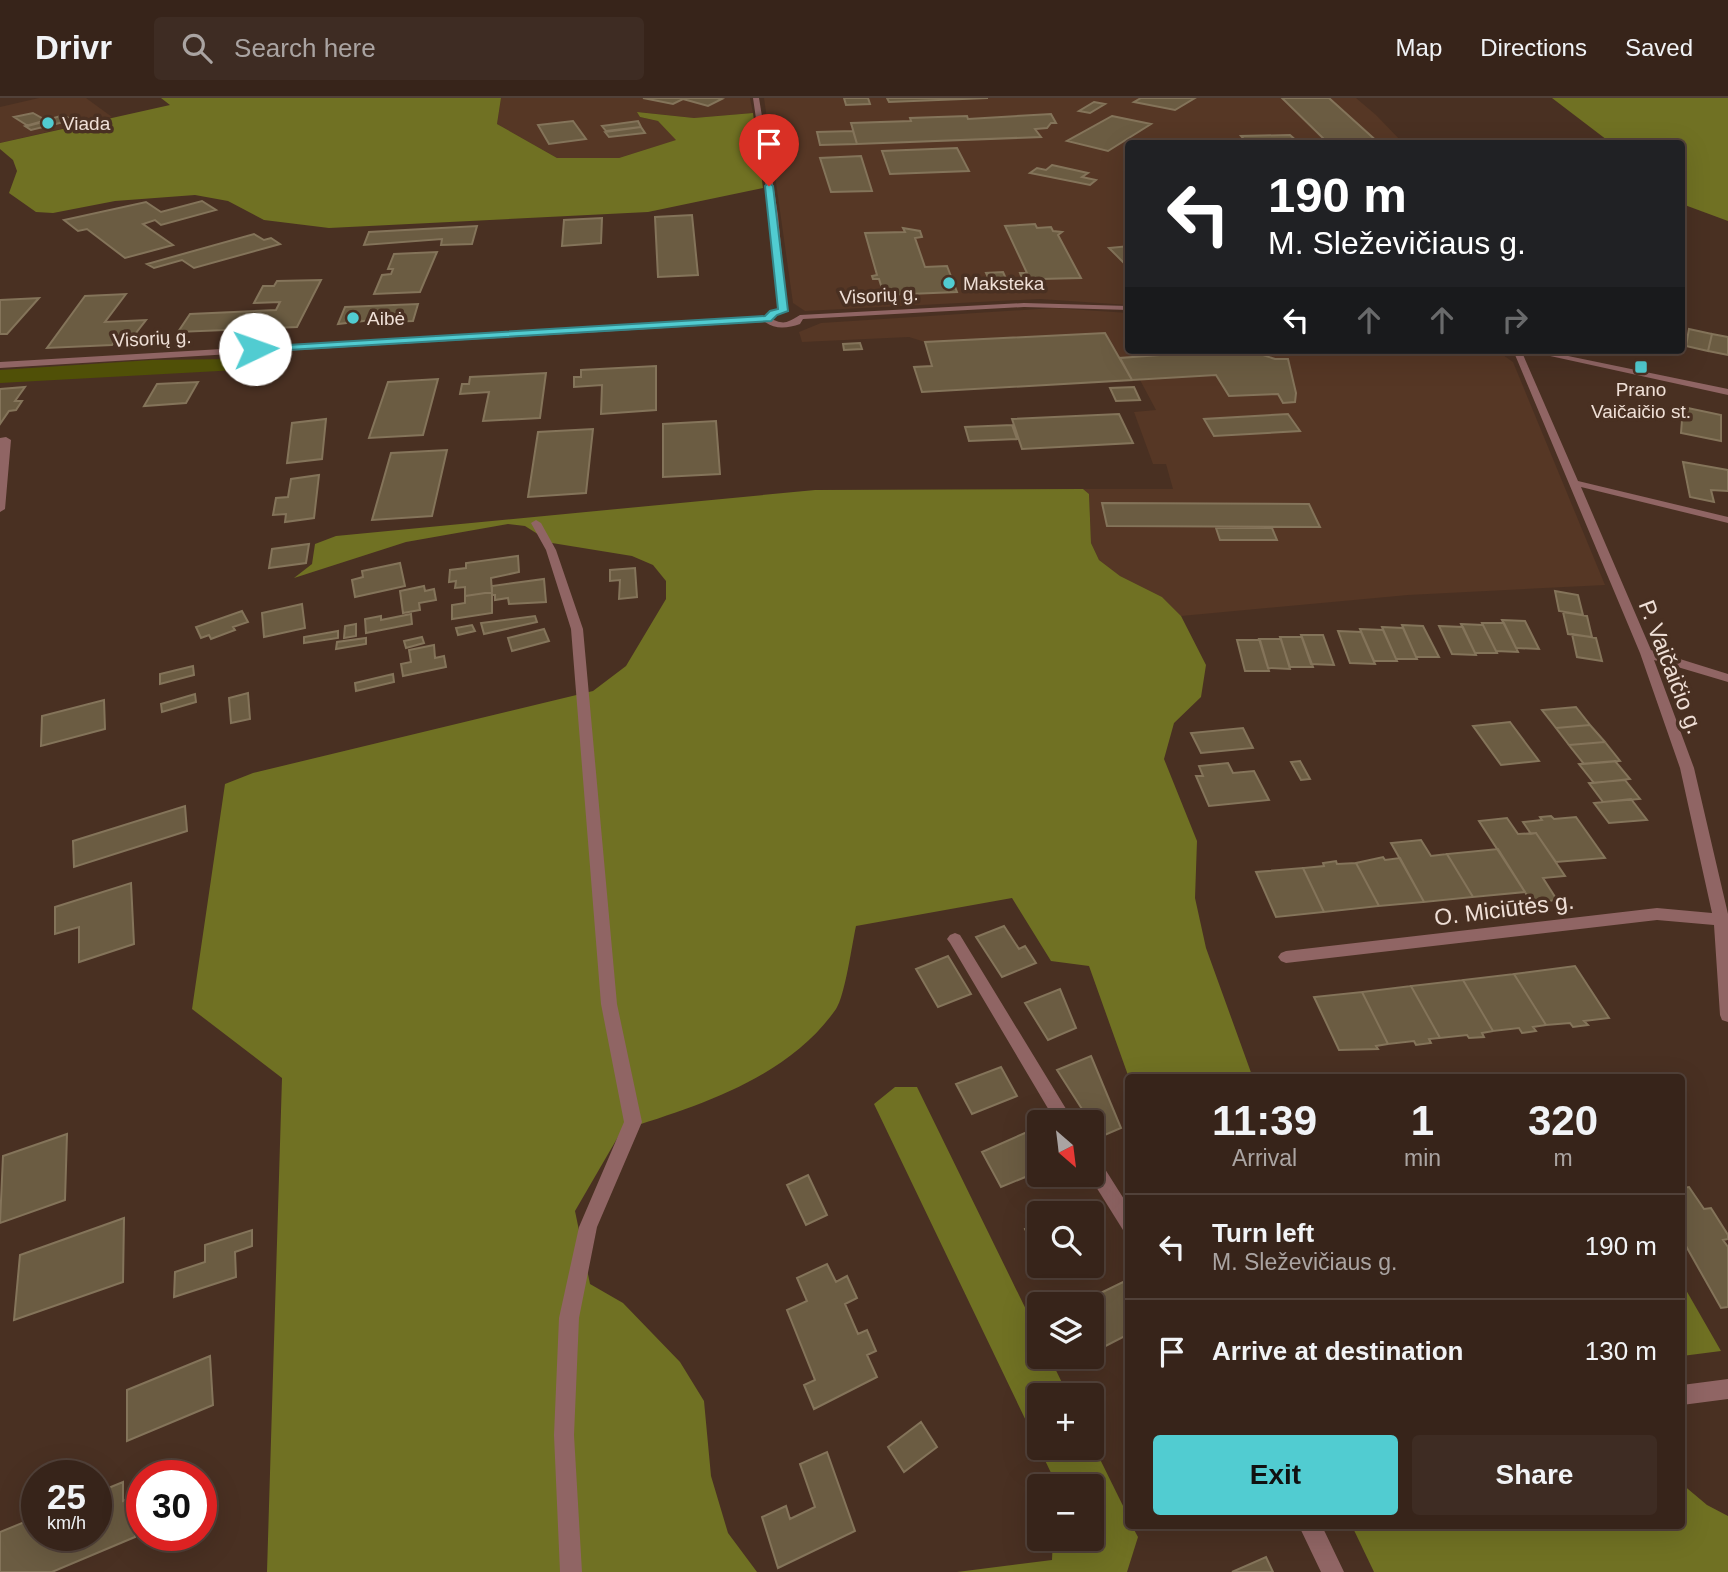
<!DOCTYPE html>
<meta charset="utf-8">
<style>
body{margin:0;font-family:Helvetica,sans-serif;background:#3e2c23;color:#f1f3f6;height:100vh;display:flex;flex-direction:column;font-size:26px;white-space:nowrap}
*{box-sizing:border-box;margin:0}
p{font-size:23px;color:#aaa4a2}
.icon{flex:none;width:38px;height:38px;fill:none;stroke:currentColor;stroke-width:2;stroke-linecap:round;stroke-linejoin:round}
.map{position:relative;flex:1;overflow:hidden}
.details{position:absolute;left:1125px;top:976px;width:560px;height:455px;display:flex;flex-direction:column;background:#37241a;border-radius:7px;box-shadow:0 7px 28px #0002,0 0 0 2px #514139}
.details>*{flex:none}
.hud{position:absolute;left:1125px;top:42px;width:560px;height:214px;border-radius:7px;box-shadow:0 7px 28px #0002,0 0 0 2px #514139;background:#202124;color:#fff;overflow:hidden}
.needle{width:46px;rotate:152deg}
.buttons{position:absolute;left:1027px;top:1012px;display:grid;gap:14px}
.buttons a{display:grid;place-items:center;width:77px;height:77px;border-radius:7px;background:#37241a;box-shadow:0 7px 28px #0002,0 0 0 2px #514139;font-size:35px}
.speed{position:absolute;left:21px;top:1362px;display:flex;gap:14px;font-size:35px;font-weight:700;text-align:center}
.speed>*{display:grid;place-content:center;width:91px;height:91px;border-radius:50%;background:#37241a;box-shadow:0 7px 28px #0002,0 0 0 2px #514139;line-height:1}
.speed small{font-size:18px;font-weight:400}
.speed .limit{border:10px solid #d22;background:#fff;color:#111}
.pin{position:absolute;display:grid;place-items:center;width:60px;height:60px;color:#fff;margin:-72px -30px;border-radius:50% 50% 50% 0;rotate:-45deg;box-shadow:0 0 7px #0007}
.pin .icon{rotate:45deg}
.me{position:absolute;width:77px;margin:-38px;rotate:87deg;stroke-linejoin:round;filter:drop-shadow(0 0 5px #0008)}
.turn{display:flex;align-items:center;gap:24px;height:147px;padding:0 28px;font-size:32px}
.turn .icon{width:91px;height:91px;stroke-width:2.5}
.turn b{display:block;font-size:49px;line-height:60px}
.lanes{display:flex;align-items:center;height:66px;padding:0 28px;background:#0003;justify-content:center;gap:35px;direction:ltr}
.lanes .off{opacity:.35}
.eta{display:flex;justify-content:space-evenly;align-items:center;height:119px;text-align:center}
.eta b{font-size:42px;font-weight:600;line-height:49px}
.button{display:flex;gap:14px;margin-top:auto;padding:14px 28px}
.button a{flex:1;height:80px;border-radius:7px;background:#51ccd1;color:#111;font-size:28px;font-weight:600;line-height:80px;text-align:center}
.button a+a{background:#3e2c23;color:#f1f3f6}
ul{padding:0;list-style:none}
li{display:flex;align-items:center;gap:21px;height:105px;padding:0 28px;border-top:2px solid #514139}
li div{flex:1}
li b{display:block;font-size:26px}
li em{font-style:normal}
header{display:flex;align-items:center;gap:42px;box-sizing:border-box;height:98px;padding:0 35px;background:#37241a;border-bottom:2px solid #514139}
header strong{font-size:33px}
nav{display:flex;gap:38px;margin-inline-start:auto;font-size:24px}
.search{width:490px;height:63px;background:#3e2c23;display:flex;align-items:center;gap:18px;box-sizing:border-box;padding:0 24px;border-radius:7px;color:#aaa4a2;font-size:26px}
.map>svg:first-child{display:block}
</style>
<header>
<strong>Drivr</strong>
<div class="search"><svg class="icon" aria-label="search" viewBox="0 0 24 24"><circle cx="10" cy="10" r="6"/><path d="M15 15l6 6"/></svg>Search here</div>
<nav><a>Map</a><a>Directions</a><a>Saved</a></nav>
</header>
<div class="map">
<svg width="1728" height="1474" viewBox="0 0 1728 1474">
<rect width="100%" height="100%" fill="#493022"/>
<!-- built -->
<path fill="#563725" d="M39,0H86L112,19L0,45V9Z
M501,0H750L753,15L694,20L638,14L640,19L658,23L677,42L619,60H557L497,26Z
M764,0H1356L1376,17L1403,45L1129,46V207L1040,201L805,213L793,205Z
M1053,210L1129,215V252H1489L1500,255L1513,264L1605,487L1408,497L1181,518L1162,499L1120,478L1099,462L1091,445L1089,396L1083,391H1173L1166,366H1153L1134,314L1156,312L1140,282H1132L1105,235L925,244L909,239L802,244L799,234L821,225Z"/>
<!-- green -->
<path fill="#505007" d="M233,261L237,272L0,285V272L152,262Z"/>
<!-- forest -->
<path fill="#707123" d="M161,0H501L497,26L557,60H619L676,42L658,23L640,19L637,14L694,20L753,15L763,90L648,114L329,130L264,122L228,103L195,97L115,103L53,115L36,114L9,95L17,73L13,62L0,51V45L170,7Z
M1552,0H1728V123L1682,106V46L1611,45Z
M1083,391L1089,396L1091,445L1099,462L1120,478L1162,499L1181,518L1206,567L1201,599L1174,625L1164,661L1197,743L1195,800L1206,850L1253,980H1129L1089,868L1051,863L1012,800L856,828C852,846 845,898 836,911C788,980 698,1008 622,1032L575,1113L590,1186L623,1205L680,1264L704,1303L711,1378L728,1435L757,1474H267L282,980L192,911L225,686L253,675L593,593L626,568L666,501V483L653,467L632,458L552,445L525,428L508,426L406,444L294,480L312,466L315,446L336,438L815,392Z
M895,989H917L1039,1238L1040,1258H1049L1068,1297H1040V1349H1092V1345L1129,1420V1428H1132L1138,1439L1127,1474H957L1052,1462L1053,1440H1092V1388H1053V1379L874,1006Z
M1682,1185L1721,1253L1682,1258Z
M1682,1386L1707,1407L1728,1418V1474H1374L1352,1428H1682Z"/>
<!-- building -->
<path fill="#6b5c42" stroke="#84745a" stroke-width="2" d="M643,0H717L722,1L708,8L683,1L673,6Z
M844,0H868L870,6L846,7Z
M887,0H988L889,4Z
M1141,0H1195L1175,12L1134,4Z
M1282,0H1329L1380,46H1329Z
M1094,4L1105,6L1090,15L1079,13Z
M33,15L47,23L28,28L14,19Z
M1051,16L1056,25H1051L1047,30L1035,31L1041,39L857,46L851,25L911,23L910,20L967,18L968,21Z
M64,17L72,22L31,32L25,28Z
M1112,18L1151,26L1108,53L1067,43Z
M573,23L586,41L549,46L538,27Z
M638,23L641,29L606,33L602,28Z
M641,29L645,35L609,39L605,34Z
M853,33L857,46L820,47L817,34Z
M1290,37L1299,45L1248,46L1241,38Z
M957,50L969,73L890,76L882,53Z
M861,58L872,93L831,94L820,60Z
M1052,67L1088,75L1082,79L1096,82L1090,87L1030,75L1037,70L1046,72Z
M202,103L216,112L161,127L155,122L143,126L173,147L125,160L87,131L78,133L64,122L146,104L161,114Z
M692,117L698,177L658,179L655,119Z
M602,120L601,145L562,148L564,122Z
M1035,126L1037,130L1051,129L1053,133L1062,134L1058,137L1081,180L1040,181L1039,185L1023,183L1020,175H1027L1005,128Z
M477,128L472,146L441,147L442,141L364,147L369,134Z
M903,130L920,133L922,139L915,140L925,169L947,168L957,194L884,197L879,181H873L872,178L877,177L865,135L905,134Z
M254,136L264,142L271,140L280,146L194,170L182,162L154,170L147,166Z
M1129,148V170L1109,150Z
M437,154L420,194L374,196L382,177L391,176L393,171H388L394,156Z
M1003,174L1008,185L991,186L986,175Z
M321,182L297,229L178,234L190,216L276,212L280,204L254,205L263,188H274L277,183Z
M126,196L105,224L146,222L132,240L116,241L112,247L47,250L85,198Z
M39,200L7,236H0V202Z
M418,206L413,223L387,224L389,220L338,226L345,209Z
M1689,231L1712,236L1708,253L1686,248Z
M1105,235L1132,282L922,294L914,269L932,268L925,244Z
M1712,236L1728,239V257L1708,253Z
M860,245L862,251L844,252L843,246Z
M1248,252L1275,261H1288L1296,295L1295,304L1283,305L1278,296L1229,298L1216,277L1132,282L1120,260L1160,257L1178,252Z
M656,268V312L601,316L602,287L574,289V279H581V272Z
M546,275L540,320L483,323L489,294L460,296L462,286H469L470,279Z
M438,281L423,337L369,340L388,284Z
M198,284L186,305L144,308L157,286Z
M25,289L15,303H22L16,312L9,313L0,326V291Z
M1134,289L1140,302L1116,303L1110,290Z
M1683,309L1721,317V343L1681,335Z
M1119,316L1133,345L1022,351L1012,321Z
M1288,316L1300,333L1214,338L1204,321Z
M326,321L322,361L287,365L292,325Z
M716,323L720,376L663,379V326Z
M1012,327L1017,341L969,343L965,329Z
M593,331L586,395L528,399L538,334Z
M447,352L432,418L372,422L391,355Z
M1683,364L1728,372V393L1711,392L1714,404L1690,399Z
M319,377L314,420L285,424L286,416L273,417L276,400L288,399L291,381Z
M1102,405L1309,406L1320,429L1107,428Z
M1216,430H1272L1277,442H1220Z
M309,446L306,465L269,470L272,451Z
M518,458L519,474L491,480L492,494L465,498V489L455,490L456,483L449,484L450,472L466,470V465Z
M400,465L405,488L355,499L352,482L363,479L362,473Z
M635,470L637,499L619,501L620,482L610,483V472Z
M544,481L546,504L509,506L508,500L495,502V497H492V488Z
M424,488L425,493L434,491L436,502L419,505L420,512L403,515L400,493Z
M1555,493L1578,497L1583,517L1559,513Z
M492,494V515L452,521V507L465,505V498Z
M302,506L305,530L264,539L262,515Z
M242,513L248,524L233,529L235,532L211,541L209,537L201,540L196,529Z
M1563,514L1587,518L1592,539L1568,536Z
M411,516L412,526L366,535L365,521L381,518V522Z
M535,518L537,524L484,536L481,525Z
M1502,522L1525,523L1539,551L1516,550Z
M1482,525H1504L1518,554L1496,553Z
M356,526V538L344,540L345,528Z
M1461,526L1483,527L1497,555H1475Z
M472,527L475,533L458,537L456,530Z
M1402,527L1423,528L1439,559H1416Z
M1439,528L1463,529L1476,557L1452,556Z
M1382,529L1403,530L1417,561H1396Z
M544,531L549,543L512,553L508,540Z
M1360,531L1383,532L1397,563H1374Z
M338,533V540L304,545V539Z
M1338,533L1361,534L1375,566L1350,565Z
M1572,536L1596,540L1602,563L1577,559Z
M1301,537H1323L1334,567L1311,566Z
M422,539L424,545L406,550L404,543Z
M1280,539H1302L1313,569H1290Z
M366,540V546L336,551L337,544Z
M1259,541H1281L1290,571L1268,570Z
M1237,542H1260L1269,573H1245Z
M434,547L435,560L444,558L446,569L403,578L401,566L411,564L409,552Z
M193,568L194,577L160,586V576Z
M393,576L394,584L356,593L355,585Z
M248,595L250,621L231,625L229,600Z
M195,596L196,604L162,614L161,606Z
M104,602L105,631L41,648L42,618Z
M1576,609L1590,627L1556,630L1542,612Z
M1510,624L1539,663L1501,667L1473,628Z
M1590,627L1605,644L1569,647L1556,630Z
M1243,630L1253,650L1201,655L1191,635Z
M1605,644L1620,663L1584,666L1569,647Z
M1300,663L1310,681L1301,682L1291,664Z
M1615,663L1630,681L1594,685L1579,666Z
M1228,665L1233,675L1254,673L1269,702L1209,708L1196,678H1203L1199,668Z
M1625,682L1640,701L1603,704L1589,685Z
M1631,701L1647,722L1609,725L1594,705Z
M185,708L187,733L74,769L73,743Z
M1551,718L1554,721L1576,719L1605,760L1556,764L1536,735L1531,736L1523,724L1542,722L1540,719Z
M1507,720L1518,736L1536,735L1565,778L1543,780L1557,802L1532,805L1479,723Z
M1421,742L1431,758L1447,756L1473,799L1424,804L1391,745Z
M1498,751L1525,794L1473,799L1447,756Z
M1383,759L1385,762L1400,760L1424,804L1379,808L1356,765Z
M1336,763L1337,766L1356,765L1379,808L1324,814L1303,770L1324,768L1323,765Z
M1303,770L1324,814L1276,819L1256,774Z
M131,785L134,846L79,864V829L55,836V809Z
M1004,828L1019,851L1025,848L1036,865L1002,879L976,839Z
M948,858L971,896L938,909L916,871Z
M1575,868L1609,920L1584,923L1588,927L1573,929L1570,925L1546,927L1514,876Z
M1514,876L1546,927L1533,929L1536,933L1522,935L1519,930L1493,933L1463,882Z
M1463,882L1493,933L1482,935L1484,939L1469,940L1467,937L1440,940L1411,888Z
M1411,888L1440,940L1429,941L1431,945L1416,947L1414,943L1388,946L1362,894Z
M1060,891L1076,930L1048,942L1025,905Z
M1362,894L1388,946L1376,948L1378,951L1339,952L1314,899Z
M1091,958L1121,1030L1100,1039L1057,972Z
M1001,969L1017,998L972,1016L956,986Z
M1034,1031L1040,1040V1073L1001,1089L982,1054Z
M67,1036L65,1102L0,1125L3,1058Z
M808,1077L827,1117L806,1127L787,1087Z
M1689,1089L1704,1111L1711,1110L1728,1137V1141L1723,1142L1728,1149V1209L1721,1210L1682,1141V1090Z
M124,1120L123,1184L14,1222L20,1157Z
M1040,1124V1159L1025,1131Z
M252,1132V1148L235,1154L236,1179L174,1199L175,1174L205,1164V1147Z
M827,1166L836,1184L847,1178L857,1200L845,1206L858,1236L867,1232L876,1253L867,1257L877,1279L814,1311L804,1287L815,1282L787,1212L807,1203L797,1180Z
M1123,1184L1129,1193V1236L1092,1255V1206H1078Z
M210,1258L213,1307L127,1343V1292Z
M921,1324L937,1349L904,1374L888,1349Z
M827,1354L855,1433L778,1470L762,1419L786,1408L790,1421L815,1409L800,1366Z
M123,1384V1403L135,1398V1439L52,1474H0V1434L37,1419V1437H96V1395Z
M1266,1459L1273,1474H1232Z"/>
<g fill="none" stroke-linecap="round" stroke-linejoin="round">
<!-- service -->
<path fill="#906564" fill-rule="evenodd" d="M955,835L960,837L1074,1024H1056L950,845L947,841L950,837Z
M1092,1058L1098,1060L1129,1109V1135L1123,1132L1088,1076H1092Z"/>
<!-- minor -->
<path fill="#906564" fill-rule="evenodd" d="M753,0H759L778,117L787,213L783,215L779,213L770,117Z
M1024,205L1129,208V212L1024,209L803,221L800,226C788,230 776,232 765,224L0,270V264L767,219C784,227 785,226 800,217Z
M1513,252H1521L1578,383L1728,419V425L1581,389L1651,552L1728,576V584L1654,562L1694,670L1728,816V924L1722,922L1720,917L1714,827L1657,822L1286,865L1281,863L1278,859L1281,855L1286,853L1657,810L1712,815L1680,670L1640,555Z
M1523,252H1539L1728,291V297Z
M6,339L11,342L5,411L0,414V340Z
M536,422L541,425L556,452L583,531L617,906L642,1024L597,1129L579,1220L574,1337L582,1474H560L554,1337L559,1220L579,1129L624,1024L601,906L571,531L546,452L531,425Z
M1728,1281V1301L1682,1307V1287Z
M1299,1428H1322L1344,1474H1321Z"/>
</g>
<!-- route -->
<path fill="#51ccd1" stroke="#358588" stroke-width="2" d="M769,85L773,88L788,213L777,217L771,223L255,254L250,251L255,249L765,218L770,213L778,211L765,88Z"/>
<!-- markers -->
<g fill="#51ccd1" stroke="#493022" stroke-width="2.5">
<circle cx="48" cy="25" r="7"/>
<circle cx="949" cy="185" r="7"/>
<circle cx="353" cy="220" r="7"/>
<rect x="1634" y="262" width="14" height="14" rx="3.5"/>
</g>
<g text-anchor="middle" stroke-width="7" stroke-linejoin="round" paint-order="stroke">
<!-- far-poi labels -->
<g font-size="19" fill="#efdfd6" stroke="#493022" text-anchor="start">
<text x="62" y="32">Viada</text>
<text x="963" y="192">Maksteka</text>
<text x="367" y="227">Aibė</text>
<text x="1641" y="298" text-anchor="middle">Prano<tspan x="1641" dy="22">Vaičaičio st.</tspan></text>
</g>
<!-- far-street labels -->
<g font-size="19" fill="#efdfd6" stroke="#493022">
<text transform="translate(879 197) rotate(-3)" y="7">Visorių g.</text>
<text transform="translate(152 240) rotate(-3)" y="7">Visorių g.</text>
</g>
<!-- street labels -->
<g font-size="23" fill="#efdfd6" stroke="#493022">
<text transform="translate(1671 569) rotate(69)" y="8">P. Vaičaičio g.</text>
<text transform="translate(1504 811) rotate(-7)" y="8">O. Miciūtės g.</text>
</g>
</g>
</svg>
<div class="buttons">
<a><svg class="needle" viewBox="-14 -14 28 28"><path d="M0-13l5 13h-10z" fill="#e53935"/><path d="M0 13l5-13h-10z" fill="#aaa4a2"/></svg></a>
<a><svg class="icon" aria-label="search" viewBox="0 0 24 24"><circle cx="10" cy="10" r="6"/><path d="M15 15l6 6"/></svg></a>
<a><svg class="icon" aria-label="layers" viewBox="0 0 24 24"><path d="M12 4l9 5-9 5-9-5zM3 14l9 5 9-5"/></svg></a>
<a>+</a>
<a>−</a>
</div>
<div class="speed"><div>25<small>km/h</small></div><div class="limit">30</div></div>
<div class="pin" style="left:769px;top:88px;background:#d93025"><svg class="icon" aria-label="arrive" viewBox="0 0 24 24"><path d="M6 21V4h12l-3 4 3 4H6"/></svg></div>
<svg class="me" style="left:255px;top:251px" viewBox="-20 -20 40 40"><circle r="19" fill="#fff"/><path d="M0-13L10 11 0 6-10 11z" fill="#51ccd1"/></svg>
<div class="hud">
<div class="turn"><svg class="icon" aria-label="left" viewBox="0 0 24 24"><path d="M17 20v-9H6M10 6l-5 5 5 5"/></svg><div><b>190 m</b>M. Sleževičiaus g.</div></div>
<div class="lanes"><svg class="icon" aria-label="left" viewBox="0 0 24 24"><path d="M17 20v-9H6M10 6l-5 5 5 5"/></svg><svg class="icon off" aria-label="ahead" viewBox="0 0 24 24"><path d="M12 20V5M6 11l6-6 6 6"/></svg><svg class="icon off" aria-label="ahead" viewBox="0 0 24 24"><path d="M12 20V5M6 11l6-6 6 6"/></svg><svg class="icon off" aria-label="right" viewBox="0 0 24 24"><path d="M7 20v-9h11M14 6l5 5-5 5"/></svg></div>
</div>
<section class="details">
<div class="eta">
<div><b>11:39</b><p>Arrival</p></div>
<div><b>1</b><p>min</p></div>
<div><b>320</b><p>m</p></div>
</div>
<ul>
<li><svg class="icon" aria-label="left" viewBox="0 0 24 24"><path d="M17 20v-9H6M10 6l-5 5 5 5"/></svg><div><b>Turn left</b><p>M. Sleževičiaus g.</p></div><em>190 m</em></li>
<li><svg class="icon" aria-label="arrive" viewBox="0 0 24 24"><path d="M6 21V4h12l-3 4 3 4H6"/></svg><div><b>Arrive at destination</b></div><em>130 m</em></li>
</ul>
<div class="button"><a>Exit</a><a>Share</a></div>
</section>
</div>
